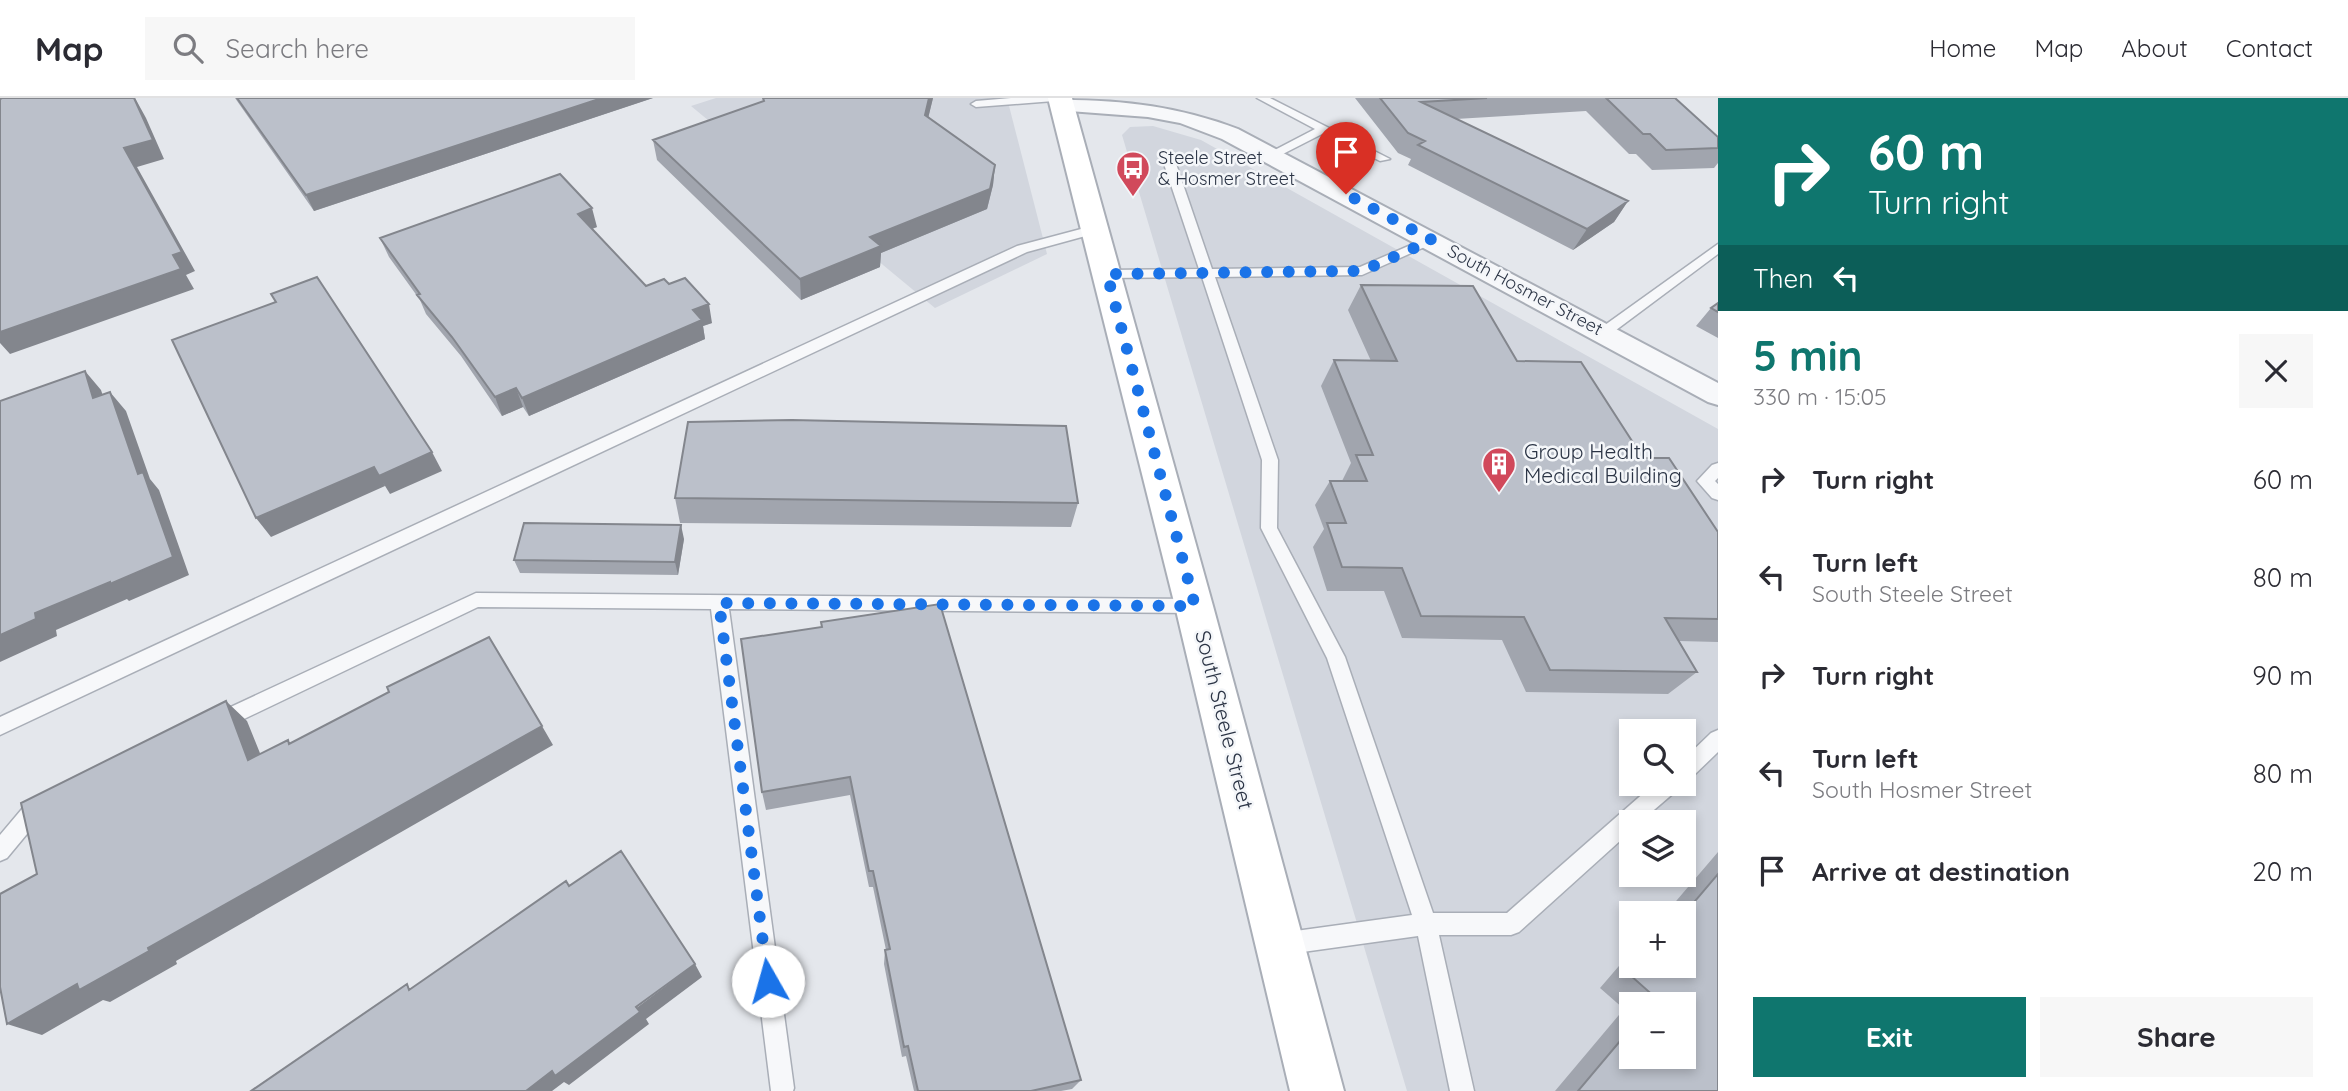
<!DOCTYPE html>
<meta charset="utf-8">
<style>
body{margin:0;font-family:Quicksand,sans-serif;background:#f7f7f7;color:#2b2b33;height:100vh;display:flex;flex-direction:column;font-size:26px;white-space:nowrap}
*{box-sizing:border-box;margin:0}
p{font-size:23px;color:#7c7c81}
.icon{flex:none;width:38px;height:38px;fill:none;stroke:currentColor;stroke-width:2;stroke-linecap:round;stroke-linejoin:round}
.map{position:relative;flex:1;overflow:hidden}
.panel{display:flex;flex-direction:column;background:#fff;width:630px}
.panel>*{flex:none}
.guide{background:#0f766e;color:#fff;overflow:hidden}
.tools{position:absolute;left:1619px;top:621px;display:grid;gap:14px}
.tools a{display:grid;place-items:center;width:77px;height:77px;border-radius:0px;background:#fff;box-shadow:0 4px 10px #0003;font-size:35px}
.pin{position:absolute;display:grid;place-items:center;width:60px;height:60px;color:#fff;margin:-72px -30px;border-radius:50% 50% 50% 0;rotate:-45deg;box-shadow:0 0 7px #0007}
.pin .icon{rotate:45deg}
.me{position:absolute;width:77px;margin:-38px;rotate:353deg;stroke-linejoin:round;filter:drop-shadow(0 0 5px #0008)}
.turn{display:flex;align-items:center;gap:24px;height:147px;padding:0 35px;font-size:32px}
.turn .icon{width:91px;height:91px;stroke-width:2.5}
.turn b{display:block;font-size:49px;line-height:60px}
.then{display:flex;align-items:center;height:66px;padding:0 35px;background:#0003;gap:14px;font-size:26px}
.round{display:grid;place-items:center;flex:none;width:74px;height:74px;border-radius:0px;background:#f7f7f7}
.head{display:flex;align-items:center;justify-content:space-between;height:119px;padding:0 35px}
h1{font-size:42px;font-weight:800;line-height:52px;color:#0f766e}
.action{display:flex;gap:14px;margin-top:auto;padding:14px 35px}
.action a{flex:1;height:80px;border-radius:0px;background:#0f766e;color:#fff;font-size:28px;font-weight:800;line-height:80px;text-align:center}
.action a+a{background:#f7f7f7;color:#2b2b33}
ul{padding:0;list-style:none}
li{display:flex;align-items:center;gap:21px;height:98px;padding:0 35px}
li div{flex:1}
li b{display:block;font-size:26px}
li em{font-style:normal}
header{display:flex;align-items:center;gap:42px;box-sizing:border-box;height:98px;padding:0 35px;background:#fff;border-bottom:2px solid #e1e1e2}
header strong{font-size:33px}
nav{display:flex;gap:38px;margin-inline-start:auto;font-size:24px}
.search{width:490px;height:63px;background:#f7f7f7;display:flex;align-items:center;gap:18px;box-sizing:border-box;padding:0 24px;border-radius:0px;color:#7c7c81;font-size:26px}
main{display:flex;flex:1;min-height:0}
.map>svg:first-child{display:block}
</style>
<header>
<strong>Map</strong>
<div class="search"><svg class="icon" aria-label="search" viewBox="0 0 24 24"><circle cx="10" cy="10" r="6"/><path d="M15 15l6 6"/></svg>Search here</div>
<nav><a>Home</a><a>Map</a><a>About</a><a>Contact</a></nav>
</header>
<main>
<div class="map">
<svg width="1718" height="993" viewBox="0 0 1718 993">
<rect width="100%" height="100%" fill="#e4e7ec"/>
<!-- built -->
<path fill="#d2d6de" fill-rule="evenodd" d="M716,0H1007L1047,156L935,210L691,8Z
M1153,28L1201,42L1718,331V993H1407L1122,37L1130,29ZM1631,634H1684V686H1631ZM1631,724H1684V777H1631ZM1631,816H1684V868H1631ZM1631,906H1684V959H1631Z"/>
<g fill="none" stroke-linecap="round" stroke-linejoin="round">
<!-- lane casing -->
<g stroke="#a9aeb7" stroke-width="3">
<path id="lane" d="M1011,0H1059L1054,3L976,9L971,6L976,3Z
M1257,0H1270L1390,61L1380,63L1324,35L1277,59H1269V55L1315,31Z
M1167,54L1173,57L1212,171L1360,169L1427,140H1437L1438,143L1362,177L1215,179L1278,362L1277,430L1345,559L1433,815H1507L1654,686H1679L1676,693L1640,724H1631V733L1519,834L1511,837H1439L1474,993H1450L1418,838L1281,857L1273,854L1270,846L1273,838L1281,835L1412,817L1327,560L1261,430L1262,362L1202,179L1107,180L1100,176L1107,172L1199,171L1161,57Z
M1096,127L1100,128V134L1027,154L0,637V619L1017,148Z
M1718,146V156L1608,238H1598V232Z
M1718,365V380L1715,383L1718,386V402L1712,400L1697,383L1712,367Z
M476,495L1194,501L1200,503L1203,508L1200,513L1194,515L729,511L794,990L793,993H771L711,511L478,509L223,631L216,634L209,631L206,625L209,619Z
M1718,632V654L1691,680L1684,683V661L1711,635Z
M43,698L50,701L53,708L50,715L41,719L7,760L0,763V737L27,705Z"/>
</g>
<!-- street casing -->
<g stroke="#a9aeb7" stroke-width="4">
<path id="street" d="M1063,2C1125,2 1180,9 1238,31L1718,285V307L1708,304L1222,41L1180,25L1148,19L1056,12L1053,8L1056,4Z"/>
</g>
<!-- secondary casing -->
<g stroke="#a9aeb7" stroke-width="4">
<path id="secondary" d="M1048,0H1072L1213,508L1344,993H1290L1175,508Z"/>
</g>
<!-- lane -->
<use href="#lane" fill="#f7f8fa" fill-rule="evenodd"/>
<!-- street -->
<use href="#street" fill="#f7f8fa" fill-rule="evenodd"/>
<!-- secondary -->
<use href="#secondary" fill="#fff" fill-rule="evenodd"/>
</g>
<!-- wall -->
<path fill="#a1a5ae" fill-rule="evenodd" d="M235,0H653L314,113Z
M763,0H933L928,20L995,67L993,87L987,111L881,155L880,169L801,202L657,62L653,42L763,3Z
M1355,0H1675L1718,39V65L1714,70L1652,72L1636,56H1629L1586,13L1456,21L1628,103L1614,124L1573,152L1408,67L1411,61L1398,55Z
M597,129L592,131L646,188L669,186L712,225L703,228L705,241L529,318L523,309L502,318L461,258L426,216L420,202L389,159L380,140Z
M1361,187L1517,263L1643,360L1718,434V544L1679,543L1697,574L1668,596L1526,594L1502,542L1402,540L1384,493H1327L1313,449L1324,431L1315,407L1330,383H1342L1351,365L1321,288L1334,262L1371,263L1348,212Z
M1718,205V240L1696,228L1711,210Z
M675,400L1078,405L1071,429L680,425Z
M684,441L678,477L520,475L514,462Z
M821,524L1081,982L1072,991L1061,993H914L906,958L902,959L884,866L885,852H886L873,789H869L850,697L766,712L762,694L821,529Z
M1718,754V993H1555L1624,911L1600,890L1631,854V868H1684V816H1665ZM1631,906H1684L1631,959Z"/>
<!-- shaded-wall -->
<path fill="#83868d" d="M134,0H135L146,20L164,61L137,69L195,173L186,177L194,191L10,256L0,245V234L173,157L124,50Z
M602,0H653L314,113L306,97Z
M929,0H933L924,37L925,17Z
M995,67L993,87L987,111L881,155L880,169L801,202L800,181L870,139Z
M1628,103L1614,124L1573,152L1587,131Z
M592,110L597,129L583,134L578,116Z
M709,206L712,225L703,228L705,241L529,318L522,300L693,212Z
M85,273L101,292L110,319L93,300Z
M516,290L523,309L502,318L495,299Z
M110,294L126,313L150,381L159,392L189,477L129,503L127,501L56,532L57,538L0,564V537L35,515L138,376Z
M432,354L442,373L390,396L379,378Z
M374,369L385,388L271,439L256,420Z
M681,427L684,441L678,477L675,464Z
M226,603L247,623L270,680L248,662Z
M542,628L553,647L176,863L177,866L110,904L103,902L42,937L7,926L77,886L148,850Z
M695,866L702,879L646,921L649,926L569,987L564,984L552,993H526Z"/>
<!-- building -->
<path fill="#bbc0ca" stroke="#83868d" stroke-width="2" d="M2,0H134L153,42L124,50L182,154L173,157L181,171L0,234V1Z
M237,0H602L306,97Z
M763,0H929L925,17L995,67L990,91L870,139L881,148L800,181L653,42L764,3Z
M1380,0H1487L1421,4L1628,103L1587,131L1418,47L1425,43L1408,35Z
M1606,0H1675L1718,39V50L1666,52L1650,36H1643Z
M560,76L592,110L578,116L646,188L664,181L669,186L685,180L709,206L693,212L702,222L522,300L516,290L495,299L452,239L417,197L420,196L380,140Z
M317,179L432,354L379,378L374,369L256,420L172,242L276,204L271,196Z
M1361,187L1473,188L1517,263L1581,264L1643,360H1669L1718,434V521L1665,520L1697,574L1550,572L1524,519L1421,518L1402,470L1342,469L1327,425H1346L1330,383H1367L1356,357H1373L1334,262L1397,263Z
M1718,205V214L1711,210Z
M85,273L93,300L110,294L138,376L143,374L173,459L110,486V484L35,515L36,521L0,537V303Z
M792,322L1066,328L1078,405L675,400L688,324Z
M524,425L681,427L675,464L514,462Z
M940,506L1081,982L1031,993H918L908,948L904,949L885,852L890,851L873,773H869L850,679L762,694L741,541L822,529L821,524Z
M489,539L542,628L148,850L149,853L79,892L77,886L7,926L0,889V796L37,776L21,705L226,603L248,662L288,642L289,646L389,594L387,589Z
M621,753L695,866L636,909L640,914L555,978L552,973L526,993H251L407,886L409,892L566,783L569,788Z
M1718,776V993H1578L1631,930V959H1684V906H1651L1656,900L1630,877L1638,868H1684V816Z"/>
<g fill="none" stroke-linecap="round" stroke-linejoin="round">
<!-- route -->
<path stroke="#1a73e8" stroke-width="12" stroke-dasharray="0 21.6" d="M768,883L719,505L1195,508L1107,176L1362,173L1432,142L1346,96"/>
</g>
<!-- icons -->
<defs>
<g id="bus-pin" transform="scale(1.75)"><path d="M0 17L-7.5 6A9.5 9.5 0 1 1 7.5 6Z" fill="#d1495b" stroke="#f4f6f9"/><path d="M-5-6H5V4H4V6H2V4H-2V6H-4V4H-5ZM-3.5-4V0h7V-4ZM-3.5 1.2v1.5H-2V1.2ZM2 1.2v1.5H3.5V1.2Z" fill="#fff"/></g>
<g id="building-pin" transform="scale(1.75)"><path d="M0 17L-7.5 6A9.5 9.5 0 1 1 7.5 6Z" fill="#d1495b" stroke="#f4f6f9"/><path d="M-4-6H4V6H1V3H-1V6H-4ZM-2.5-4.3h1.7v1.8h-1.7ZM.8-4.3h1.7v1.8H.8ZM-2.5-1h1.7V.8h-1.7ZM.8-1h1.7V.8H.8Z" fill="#fff"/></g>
</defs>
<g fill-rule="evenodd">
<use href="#bus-pin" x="1133" y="70"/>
<use href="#building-pin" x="1499" y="366"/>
</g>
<g text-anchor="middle" stroke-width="5" stroke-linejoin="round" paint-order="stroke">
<!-- far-poi labels -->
<g font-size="18" fill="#2b3445" stroke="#f4f6f9" text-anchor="start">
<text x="1158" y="66">Steele Street<tspan x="1158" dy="21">&amp; Hosmer Street</tspan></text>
</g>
<!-- far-street labels -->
<g font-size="18" fill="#2b3445" stroke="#f4f6f9">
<text transform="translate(1525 192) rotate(28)" y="6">South Hosmer Street</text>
</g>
<!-- poi labels -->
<g font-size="21" fill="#2b3445" stroke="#f4f6f9" text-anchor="start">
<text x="1524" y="361">Group Health<tspan x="1524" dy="24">Medical Building</tspan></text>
</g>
<!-- street labels -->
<g font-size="21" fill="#2b3445" stroke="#f4f6f9">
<text transform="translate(1224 622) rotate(76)" y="7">South Steele Street</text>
</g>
</g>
</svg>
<div class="tools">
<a><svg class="icon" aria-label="search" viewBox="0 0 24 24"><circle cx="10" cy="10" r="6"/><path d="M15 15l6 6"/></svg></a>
<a><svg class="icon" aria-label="layers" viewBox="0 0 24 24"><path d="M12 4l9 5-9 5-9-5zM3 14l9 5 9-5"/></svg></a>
<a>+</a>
<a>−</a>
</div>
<div class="pin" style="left:1346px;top:96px;background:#d93025"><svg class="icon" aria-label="arrive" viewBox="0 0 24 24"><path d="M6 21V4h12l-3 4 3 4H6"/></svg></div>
<svg class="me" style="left:768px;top:883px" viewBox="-20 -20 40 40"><circle r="19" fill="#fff"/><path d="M0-13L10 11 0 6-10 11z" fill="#1a73e8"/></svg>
</div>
<section class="panel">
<div class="guide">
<div class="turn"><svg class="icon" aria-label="right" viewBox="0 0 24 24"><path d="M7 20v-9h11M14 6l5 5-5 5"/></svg><div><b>60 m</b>Turn right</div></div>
<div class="then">Then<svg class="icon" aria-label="left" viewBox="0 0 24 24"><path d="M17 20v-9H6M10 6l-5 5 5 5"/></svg></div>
</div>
<div class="head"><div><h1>5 min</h1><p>330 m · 15:05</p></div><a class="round"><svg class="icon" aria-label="close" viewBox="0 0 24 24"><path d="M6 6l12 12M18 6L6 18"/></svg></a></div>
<ul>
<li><svg class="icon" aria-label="right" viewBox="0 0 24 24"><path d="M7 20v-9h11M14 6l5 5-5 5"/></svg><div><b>Turn right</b></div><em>60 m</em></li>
<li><svg class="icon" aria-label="left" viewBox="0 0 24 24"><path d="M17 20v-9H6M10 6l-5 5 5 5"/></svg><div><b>Turn left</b><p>South Steele Street</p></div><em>80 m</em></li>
<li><svg class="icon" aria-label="right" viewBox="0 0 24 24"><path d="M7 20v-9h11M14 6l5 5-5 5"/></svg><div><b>Turn right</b></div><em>90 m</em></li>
<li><svg class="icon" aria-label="left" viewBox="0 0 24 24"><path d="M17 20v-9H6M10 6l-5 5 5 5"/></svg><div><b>Turn left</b><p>South Hosmer Street</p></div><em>80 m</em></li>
<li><svg class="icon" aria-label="arrive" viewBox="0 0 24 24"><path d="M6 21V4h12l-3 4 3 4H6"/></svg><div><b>Arrive at destination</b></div><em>20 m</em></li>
</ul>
<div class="action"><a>Exit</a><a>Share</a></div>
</section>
</main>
